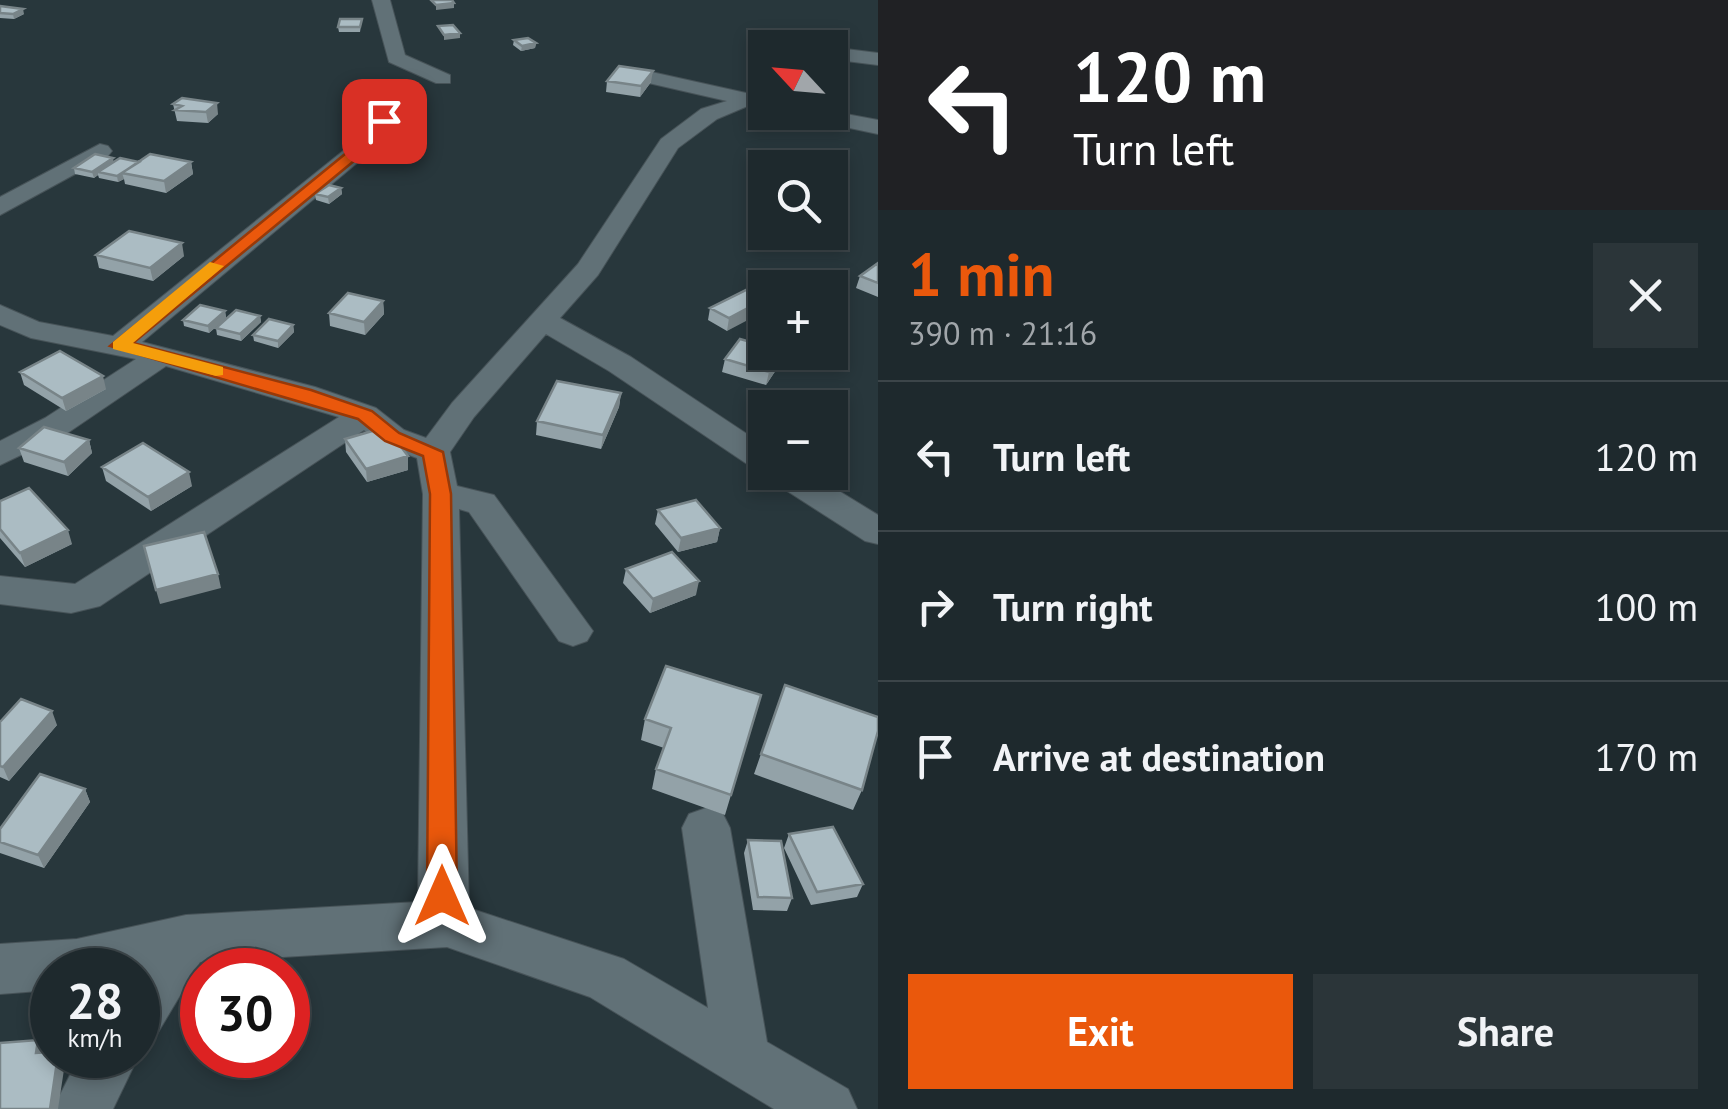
<!DOCTYPE html>
<meta charset="utf-8">
<style>
body{margin:0;font-family:"PT Sans",sans-serif;background:#2b3539;color:#f1f3f6;height:100vh;display:flex;flex-direction:column;font-size:38px;white-space:nowrap}
*{box-sizing:border-box;margin:0}
p{font-size:32px;color:#a1a6aa}
.icon{flex:none;width:55px;height:55px;fill:none;stroke:currentColor;stroke-width:2;stroke-linecap:round;stroke-linejoin:round}
.map{position:relative;flex:1;overflow:hidden}
.panel{display:flex;flex-direction:column;background:#1e292d;width:850px}
.panel>*{flex:none}
.hud{background:#202124;color:#fff;overflow:hidden}
.needle{width:65px;rotate:296deg}
.tools{position:absolute;left:748px;top:30px;display:grid;gap:20px}
.tools a{display:grid;place-items:center;width:100px;height:100px;border-radius:0px;background:#1e292d;box-shadow:0 5px 15px #0003,0 0 0 2px #3c4549;font-size:50px}
.speed{position:absolute;left:30px;top:948px;display:flex;gap:20px;font-size:50px;font-weight:700;text-align:center}
.speed>*{display:grid;place-content:center;width:130px;height:130px;border-radius:50%;background:#1e292d;box-shadow:0 5px 15px #0003,0 0 0 2px #3c4549;line-height:1}
.speed small{font-size:25px;font-weight:400}
.speed .limit{border:15px solid #d22;background:#fff;color:#111}
.pin{position:absolute;display:grid;place-items:center;width:85px;height:85px;color:#fff;margin:-42px;border-radius:20px;box-shadow:0 5px 15px #0006}
.me{position:absolute;width:110px;margin:-55px;rotate:0deg;stroke-linejoin:round;filter:drop-shadow(0 0 8px #0008)}
.turn{display:flex;align-items:center;gap:35px;height:210px;padding:0 30px;font-size:45px}
.turn .icon{width:130px;height:130px;stroke-width:2.5}
.turn b{display:block;font-size:70px;line-height:85px}
.round{display:grid;place-items:center;flex:none;width:105px;height:105px;border-radius:0px;background:#2b3539}
.headline{display:flex;align-items:center;justify-content:space-between;height:170px;padding:0 30px}
h1{font-size:60px;font-weight:800;line-height:75px;color:#ea580c}
.primary-button{display:flex;gap:20px;margin-top:auto;padding:20px 30px}
.primary-button a{flex:1;height:115px;border-radius:0px;background:#ea580c;color:#fff;font-size:40px;font-weight:800;line-height:115px;text-align:center}
.primary-button a+a{background:#2b3539;color:#f1f3f6}
ul{padding:0;list-style:none}
li{display:flex;align-items:center;gap:30px;height:150px;padding:0 30px;border-top:2px solid #3c4549}
li div{flex:1}
li b{display:block;font-size:38px}
li em{font-style:normal}
main{display:flex;flex:1;min-height:0}
.map>svg:first-child{display:block}
</style>
<main>
<div class="map">
<svg width="878" height="1109" viewBox="0 0 878 1109">
<rect width="100%" height="100%" fill="#28373c"/>
<g fill="none" stroke-linecap="round" stroke-linejoin="round">
<!-- minor casing -->
<g stroke="#475358" stroke-width="2">
<path id="minor" d="M372,0H390L405,55L450,75V83H436L389,62Z
M830,47L878,53V65L830,59Z
M638,69L755,95L762,100L717,119L678,148L598,275L560,318L631,357L765,446V472L753,468L609,371L546,334L474,417L450,452L457,486L494,495L593,631L587,641L573,646L559,641L469,512L459,509L469,908L624,959L708,1008L682,828L689,814L706,808L723,814L730,828L767,1042L848,1089L857,1109H774L590,997L447,947L200,962L157,1034L138,1042V970H52V990L0,994V944L77,939L186,915L418,902L423,494L417,458L380,444L364,430L100,606L71,613L0,604V576L75,584L339,417L166,366L69,432L0,465V441L45,418L136,359L31,338L0,325V305L39,322L113,336L353,143L393,91H407L411,95L369,153L142,342L315,387L376,408L404,430L426,438L452,403L578,264L661,139L701,109L727,101L631,79L628,75Z
M830,111L878,120V134L802,118L792,112Z
M100,144L108,146L112,151L108,156L0,215V197Z
M765,472H808L878,515V544L865,541L770,480Z
M138,1052L139,1055L113,1109H53L80,1055Z"/>
</g>
<!-- minor -->
<use href="#minor" fill="#617177" fill-rule="evenodd"/>
</g>
<!-- wall -->
<path fill="#93a2a8" d="M0,6L24,14L14,19L0,18Z
M362,19L360,32H339L338,27Z
M514,40L536,43L535,48L521,51L513,45Z
M607,81L651,82L640,97L606,92Z
M173,104L218,114L208,123L177,121Z
M114,162H191L193,174L166,193L125,184L124,179L118,182L99,178L98,175L94,178L75,174L74,168Z
M341,188L342,194L329,204L316,200L315,194Z
M96,255L184,256L153,281L99,268Z
M878,263V297L856,288L860,276Z
M772,277L727,331L708,320L710,308Z
M383,301L384,314L365,335L330,326L329,313Z
M225,311L226,318L209,333L184,326L183,320Z
M260,316L261,322L241,341L217,335L216,328Z
M293,325L294,332L278,348L254,341L253,335Z
M782,352L780,364L766,385L722,372L725,359Z
M20,372L106,389L66,411L24,385Z
M621,393L619,407L601,449L536,435L537,421Z
M345,439L408,470L367,482L346,452Z
M89,440L92,453L68,476L24,462L19,448Z
M102,467L192,486L151,511L106,481Z
M0,501L72,544L25,567L0,538Z
M658,510L720,528L717,542L678,552L655,524Z
M626,569L696,595L650,613L623,583Z
M785,685L862,790L853,810L754,774Z
M761,695L725,815L652,789L656,769L664,748L641,740L645,719Z
M0,722L57,725L9,781L0,777Z
M85,789L90,802L44,868L0,853V829Z
M789,834L863,884L857,897L811,905L784,848Z
M748,840L792,898L787,911L753,910L744,853Z"/>
<!-- shaded-wall -->
<path fill="#788488" d="M454,3V8L436,10V5Z
M23,9L24,14L14,19L13,14Z
M460,33V38L444,40V35Z
M536,43L535,48L521,51L522,46Z
M653,71L651,82L640,97L641,86Z
M217,103L218,114L208,123L206,112Z
M113,158L114,164L98,172V175L94,178L92,172Z
M191,162L193,174L166,193L164,181Z
M122,173L124,179L118,182L117,176Z
M341,188L342,194L329,204L328,197Z
M182,243L184,256L153,281L150,268Z
M765,299V311L727,331L729,318Z
M383,301L384,314L365,335L364,322Z
M225,311L226,318L209,333L208,326Z
M260,316L261,322L241,341L240,334Z
M293,325L294,332L278,348V341Z
M782,352L780,364L766,385L769,372Z
M103,376L106,389L66,411L62,398Z
M621,393L619,407L601,449L603,435Z
M89,440L92,453L68,476L64,462Z
M408,456V470L367,482L366,469Z
M189,472L192,486L151,511L148,497Z
M720,528L717,542L678,552L681,538Z
M68,530L72,544L25,567L20,553Z
M218,574L221,588L160,604L156,590Z
M699,581L696,595L650,613L653,599Z
M52,711L57,725L9,781L3,767Z
M85,789L90,802L44,868L38,855Z
M38,1040L44,1052L42,1065L36,1053Z
M58,1055H61L65,1063L58,1109H50Z"/>
<!-- building -->
<path fill="#abbcc3" stroke="#788488" stroke-width="2.5" d="M431,0H452L454,3L436,5Z
M0,6L23,9L13,14L0,13Z
M340,19H362L360,27H338Z
M453,25L460,33L444,35L438,26Z
M528,38L536,43L522,46L514,40Z
M619,66L653,71L641,86L607,81Z
M182,98L217,103L206,112L175,110L182,106L173,104Z
M95,154L113,158L92,172L74,168Z
M150,154L191,162L164,181L122,173Z
M120,158L139,162L117,176L98,172Z
M329,185L341,188L328,197L315,194Z
M129,231L182,243L150,268L96,255Z
M878,263V283L860,276Z
M772,277L791,286L788,288H765V299L729,318L710,308Z
M348,293L383,301L364,322L329,313Z
M200,305L225,311L208,326L183,320Z
M236,310L260,316L240,334L216,328Z
M269,319L293,325L278,341L253,335Z
M740,339L765,346V352H782L769,372L725,359Z
M60,351L103,376L62,398L20,372Z
M557,381L621,393L603,435L537,421Z
M44,427L89,440L64,462L19,448Z
M386,427L408,456L366,469L345,439Z
M143,443L189,472L148,497L102,467Z
M29,488L68,530L20,553L0,529V501Z
M696,500L720,528L681,538L658,510Z
M204,532L218,574L156,590L144,546Z
M672,552L699,581L653,599L626,569Z
M666,666L761,695L731,795L656,769L671,728L645,719Z
M785,685L878,717V731L862,790L761,754Z
M21,699L52,711L3,767L0,766V722Z
M40,774L85,789L38,855L0,842V829Z
M833,827L863,884L817,892L789,834Z
M748,840L781,841L792,898L758,897Z
M38,1040L36,1053L52,1052V1055H58L50,1109H0V1043Z"/>
<!-- route -->
<path fill="#ea580c" stroke="#983908" stroke-width="2.5" d="M380,118L391,121L366,151L133,343L311,390L372,411L399,433L443,452L451,494L457,896L452,906L442,910L431,906L427,896L430,494L423,456L385,441L358,419L110,346L356,145Z"/>
<!-- slow -->
<path fill="#f59e0b" d="M210,262L224,266L133,343L223,367V375L216,376L113,349V342Z"/>
</svg>
<div class="tools">
<a><svg class="needle" viewBox="-14 -14 28 28"><path d="M0-13l5 13h-10z" fill="#e53935"/><path d="M0 13l5-13h-10z" fill="#a1a6aa"/></svg></a>
<a><svg class="icon" aria-label="search" viewBox="0 0 24 24"><circle cx="10" cy="10" r="6"/><path d="M15 15l6 6"/></svg></a>
<a>+</a>
<a>−</a>
</div>
<div class="speed"><div>28<small>km/h</small></div><div class="limit">30</div></div>
<div class="pin" style="left:384px;top:121px;background:#d93025"><svg class="icon" aria-label="arrive" viewBox="0 0 24 24"><path d="M6 21V4h12l-3 4 3 4H6"/></svg></div>
<svg class="me" style="left:442px;top:896px" viewBox="-20 -20 40 40"><path d="M0-17L14 15 0 8-14 15z" fill="#ea580c" stroke="#fff" stroke-width="4"/></svg>
</div>
<section class="panel">
<div class="hud">
<div class="turn"><svg class="icon" aria-label="left" viewBox="0 0 24 24"><path d="M17 20v-9H6M10 6l-5 5 5 5"/></svg><div><b>120 m</b>Turn left</div></div>
</div>
<div class="headline"><div><h1>1 min</h1><p>390 m · 21:16</p></div><a class="round"><svg class="icon" aria-label="close" viewBox="0 0 24 24"><path d="M6 6l12 12M18 6L6 18"/></svg></a></div>
<ul>
<li><svg class="icon" aria-label="left" viewBox="0 0 24 24"><path d="M17 20v-9H6M10 6l-5 5 5 5"/></svg><div><b>Turn left</b></div><em>120 m</em></li>
<li><svg class="icon" aria-label="right" viewBox="0 0 24 24"><path d="M7 20v-9h11M14 6l5 5-5 5"/></svg><div><b>Turn right</b></div><em>100 m</em></li>
<li><svg class="icon" aria-label="arrive" viewBox="0 0 24 24"><path d="M6 21V4h12l-3 4 3 4H6"/></svg><div><b>Arrive at destination</b></div><em>170 m</em></li>
</ul>
<div class="primary-button"><a>Exit</a><a>Share</a></div>
</section>
</main>
